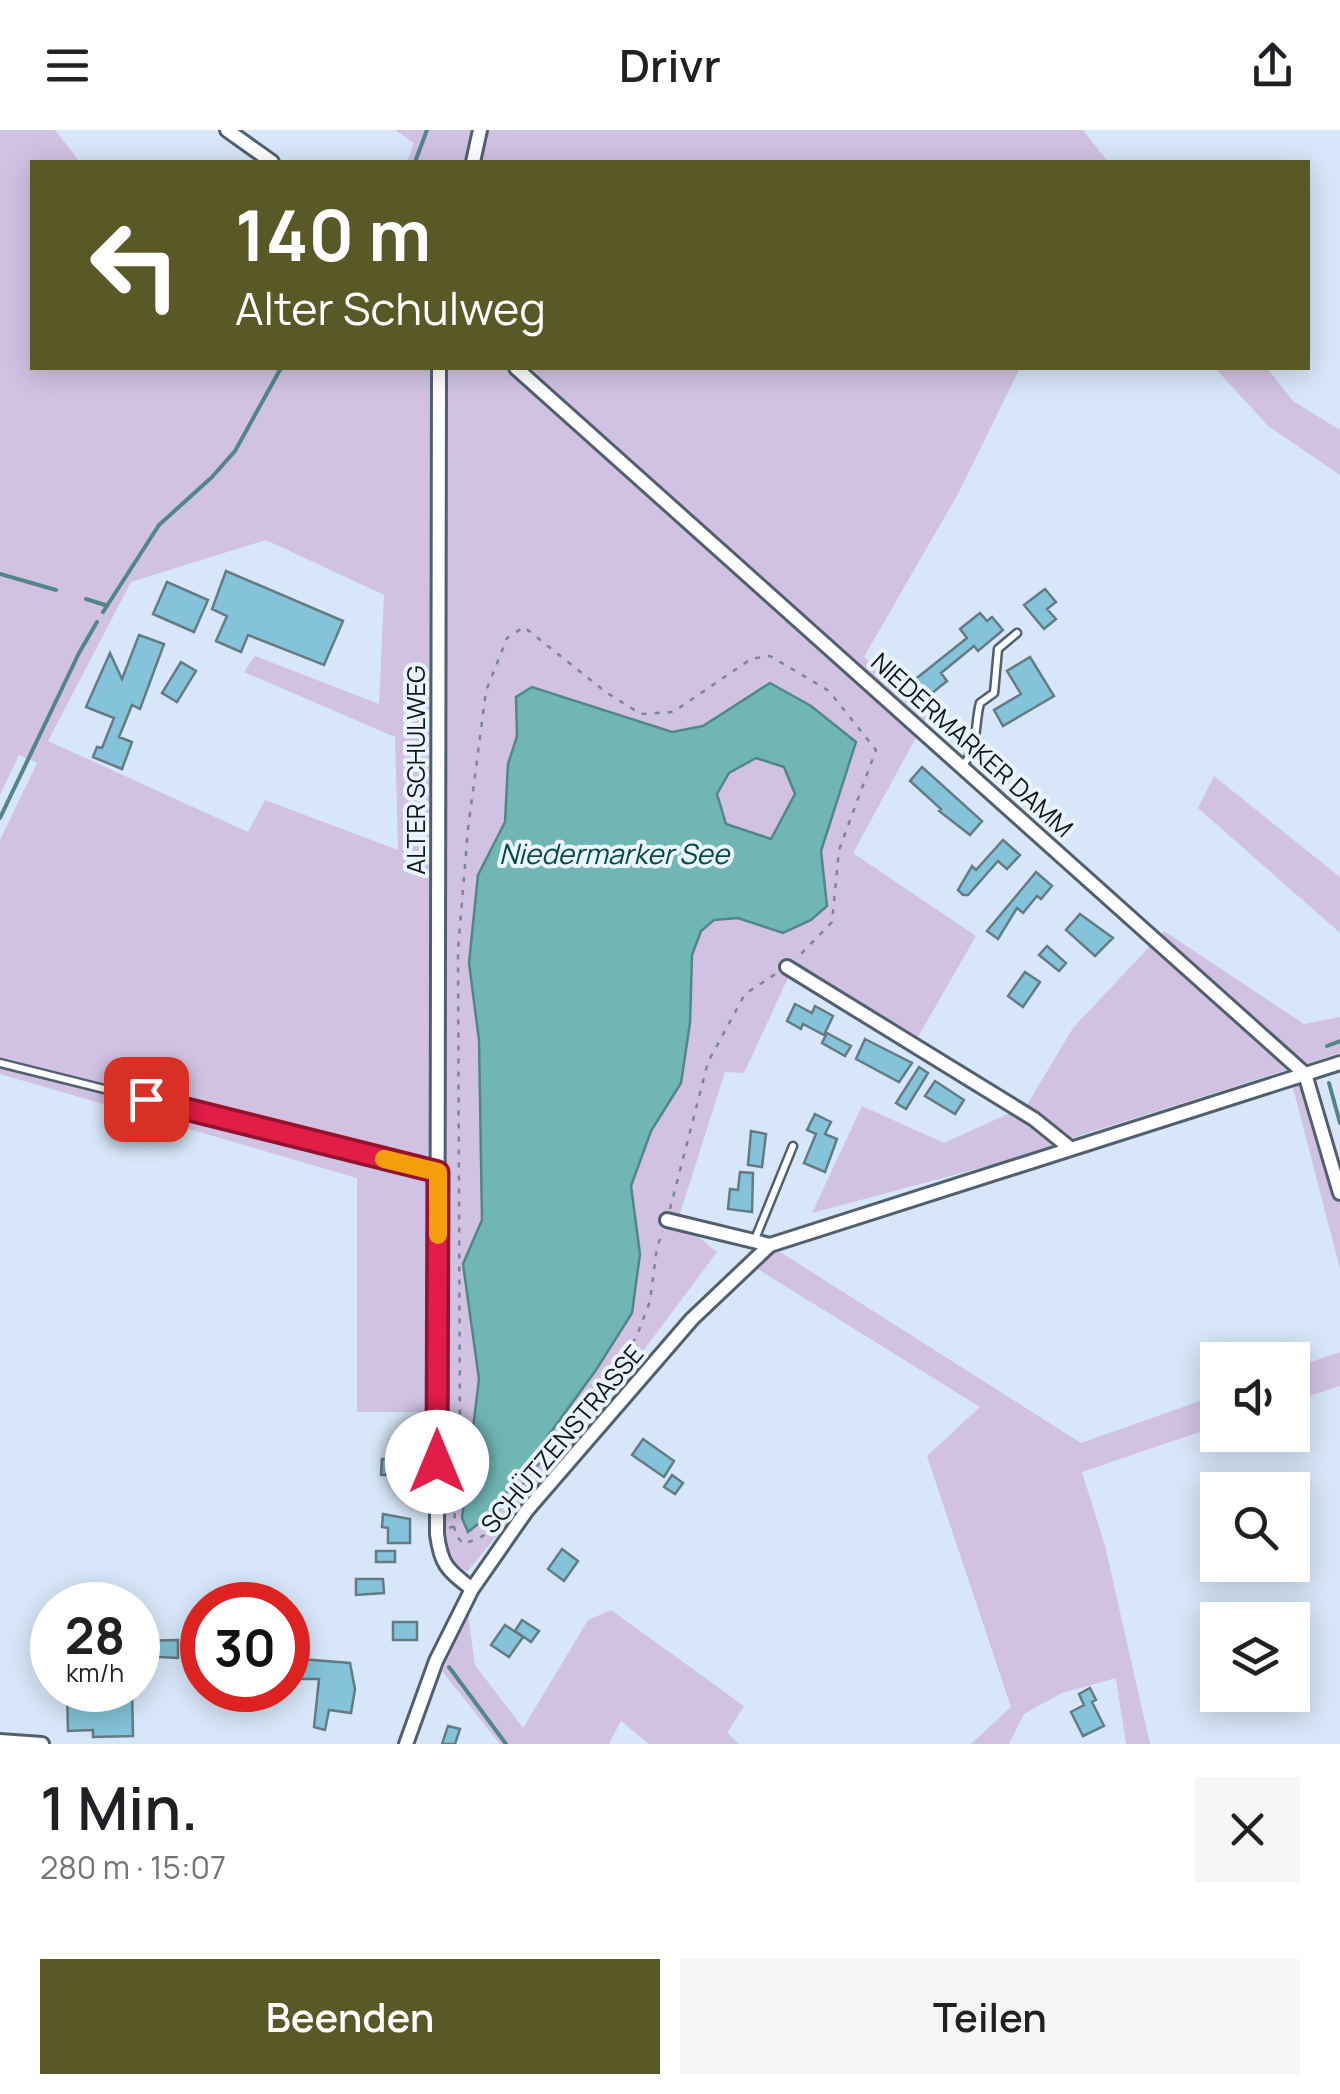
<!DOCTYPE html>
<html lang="de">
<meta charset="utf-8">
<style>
body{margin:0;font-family:Manrope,sans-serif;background:#f6f6f6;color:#202124;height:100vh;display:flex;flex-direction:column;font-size:38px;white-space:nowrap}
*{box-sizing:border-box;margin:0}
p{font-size:32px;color:#757577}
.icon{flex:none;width:55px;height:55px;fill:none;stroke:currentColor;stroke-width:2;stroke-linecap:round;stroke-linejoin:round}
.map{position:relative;height:1614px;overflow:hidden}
.sheet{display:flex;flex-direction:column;background:#fff;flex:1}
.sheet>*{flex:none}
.top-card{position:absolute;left:30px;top:30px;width:1280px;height:210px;border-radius:0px;box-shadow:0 5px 25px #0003;background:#585926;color:#fff;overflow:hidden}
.fabs{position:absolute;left:1200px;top:1212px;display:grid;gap:20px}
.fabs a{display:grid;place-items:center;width:110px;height:110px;border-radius:0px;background:#fff;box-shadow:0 5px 25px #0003;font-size:50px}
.speed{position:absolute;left:30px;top:1452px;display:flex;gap:20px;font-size:50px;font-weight:700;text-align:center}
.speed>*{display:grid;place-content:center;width:130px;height:130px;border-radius:50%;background:#fff;box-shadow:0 5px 25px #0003;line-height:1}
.speed small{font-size:25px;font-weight:400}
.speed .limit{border:15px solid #d22;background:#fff;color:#111}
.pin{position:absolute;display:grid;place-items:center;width:85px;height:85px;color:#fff;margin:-42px;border-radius:20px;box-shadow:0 5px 15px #0006}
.me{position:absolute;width:110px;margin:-55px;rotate:0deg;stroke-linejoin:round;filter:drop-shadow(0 0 8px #0008)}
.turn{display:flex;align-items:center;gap:35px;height:210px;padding:0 40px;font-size:45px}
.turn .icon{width:130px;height:130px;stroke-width:2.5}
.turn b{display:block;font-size:70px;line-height:85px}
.round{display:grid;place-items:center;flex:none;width:105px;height:105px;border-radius:0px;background:#f6f6f6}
.headline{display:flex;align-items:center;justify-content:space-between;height:170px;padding:0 40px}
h1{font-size:60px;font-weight:600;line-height:75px}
.button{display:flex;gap:20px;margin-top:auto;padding:20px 40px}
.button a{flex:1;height:115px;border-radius:0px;background:#585926;color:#fff;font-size:40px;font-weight:600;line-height:115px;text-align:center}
.button a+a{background:#f6f6f6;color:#202124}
header{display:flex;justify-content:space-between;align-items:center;height:130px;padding:0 40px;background:#fff;font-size:45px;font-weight:600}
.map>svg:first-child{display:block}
</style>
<header><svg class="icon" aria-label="menu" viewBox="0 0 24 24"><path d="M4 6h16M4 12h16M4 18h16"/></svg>Drivr<svg class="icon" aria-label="share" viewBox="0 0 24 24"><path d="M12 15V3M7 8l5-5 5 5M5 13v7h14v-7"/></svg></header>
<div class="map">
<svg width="1340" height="1614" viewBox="0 0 1340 1614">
<rect width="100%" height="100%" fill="#d7e7f9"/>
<!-- green -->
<path fill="#d1c2e3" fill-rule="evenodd" d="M0,0H55L80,32H32V238H1020L959,362L864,527L929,584L853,723L976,806L918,907L795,833L744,943L725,942L678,1090L717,1122L594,1287L467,1442L428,1412L427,1282H357V1048L0,944V710L37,633L19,625L0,665ZM266,410L384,465L379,574L255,526L244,542L395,607L398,720L265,670L248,702L48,611L131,452ZM532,557L672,602L703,597L731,579L856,612L821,721L827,776L783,803L738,788L714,790L701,800L692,825L690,893L681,953L651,1001L631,1056L640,1124L632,1183L596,1240L493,1382L462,1388L479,1249L463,1134L482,1090L479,910L469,833L478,745L505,692L508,634L517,606V567Z
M395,0H1083L1108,32H407L414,13Z
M1215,238H1267L1293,271L1340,300V345L1268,296Z
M756,628L784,637L795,665L772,709L726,694L717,663L729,643Z
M1214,646L1340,747V803L1198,678Z
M1164,801L1304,894L1340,887V923L1069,1009L1027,975L1073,898Z
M1292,954L1316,957L1340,1035V1139Z
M862,976L944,1013L1012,982L1058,1017L812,1083Z
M777,1120L1081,1313L1217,1265V1296L1082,1342L1105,1416L1150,1614H1126L1116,1548L1062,1563L1024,1584L1009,1614H971L1011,1577L927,1326L980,1277L756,1138Z
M1340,1222V1256L1293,1271V1238Z
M611,1480L744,1576L727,1603L739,1614H649L621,1591L609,1614H500L442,1541L468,1484L475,1535L523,1598L588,1490Z"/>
<!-- water -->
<path fill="#70b6b5" stroke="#538687" stroke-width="2.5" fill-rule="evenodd" d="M770,553L811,576L856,612L821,721L827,776L811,790L783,803L738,788L714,790L701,801L692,825L690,893L681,953L651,1001L631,1056L640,1124L632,1183L596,1240L492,1383L468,1402L462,1388L479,1249L463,1134L482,1090L479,910L469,833L478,745L505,692L508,634L517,606L516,567L532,557L672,602L703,596ZM756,628L784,637L795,664L771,709L726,694L717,664L729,643Z"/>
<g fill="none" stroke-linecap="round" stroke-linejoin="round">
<!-- stream -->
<path stroke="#538687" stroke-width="4" d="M415,32L427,0
M0,444L56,460
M86,469L105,475
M103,482L159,395L212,347L235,321L281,238
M0,688L79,523L97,492
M1327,916L1340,911
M1329,953L1340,993
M449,1537L506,1614"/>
</g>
<!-- building -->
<path fill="#84c3d9" stroke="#647b84" stroke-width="2.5" d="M226,441L343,491L324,535L248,505L241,522L216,511L227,486L212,479Z
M167,452L208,470L194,502L153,484Z
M1045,459L1056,472L1047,479L1056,489L1044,499L1024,475Z
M980,483L987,491L992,487L1003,500L978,521L974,516L941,543L947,551L926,568L913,551L967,508L960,499Z
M139,505L164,514L140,579L132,575L119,607L132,612L122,639L93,627L97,617L102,618L114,588L86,577L110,523L122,549Z
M1030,527L1054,566L1003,596L994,580L1021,564L1007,541Z
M181,532L196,541L177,572L162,563Z
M922,637L982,691L970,705L939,681L941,679L910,651Z
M1003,710L1020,725L1007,739L998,731L968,765H963L958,760L972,736L976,740Z
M1036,742L1052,756L1041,769L1037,766L1023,783L1017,778L998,809L987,801Z
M1080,784L1113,808L1095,826L1066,800Z
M1047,816L1066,833L1059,841L1039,825Z
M1025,842L1040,852L1023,877L1008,866Z
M795,874L812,883L815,876L833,886L824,905L803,894L801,899L787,891Z
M827,903L851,916L845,926L822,913Z
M865,909L912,933L899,952L856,929Z
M919,937L928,943L906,979L896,973Z
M935,951L964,970L955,984L925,966Z
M815,984L831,992L825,1004L837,1009L825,1042L804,1033L816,1004L807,1000Z
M751,1001L766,1004L762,1037L748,1035Z
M740,1042L753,1043L752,1082L728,1079L730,1059L738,1060Z
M643,1309L674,1331L664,1347L632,1325Z
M382,1329H411V1354H393V1345H381Z
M672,1345L683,1353L675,1364L664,1357Z
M383,1384L410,1389V1413H388V1398L382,1397Z
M562,1419L578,1431L564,1451L548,1439Z
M376,1421H395V1432H376Z
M356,1449H383L384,1463L356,1465Z
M522,1490L539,1501L531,1512L515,1501Z
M393,1492H417V1510H393Z
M505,1495L523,1507L509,1527L491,1515Z
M178,1510V1528L138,1526V1511Z
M288,1528L350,1533L355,1559L351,1583L329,1580L325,1600L314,1597L319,1549H288Z
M1090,1558L1096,1570L1092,1572L1104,1596L1083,1606L1071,1582L1084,1575L1079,1564Z
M67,1560H132L133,1606L93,1607V1600L68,1601Z
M448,1596L460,1599L455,1614H442Z"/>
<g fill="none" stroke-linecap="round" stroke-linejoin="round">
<!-- lane casing -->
<g stroke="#515f6e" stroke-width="11">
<path id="lane" d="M962,636C979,618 974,596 980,573L994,563L998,519L1017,503
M0,933L437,1042
M755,1109L793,1016"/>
</g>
<!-- street casing -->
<g stroke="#515f6e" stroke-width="18">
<path id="street" d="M227,0L272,32
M473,32L480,0
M439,238L437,1404C441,1436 448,1440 472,1459
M516,238L1305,944L1340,1063
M787,837L1034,989L1070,1018
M667,1090L770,1115
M0,1611L42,1614
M406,1614L436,1531L472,1459L527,1380L692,1189L770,1115L1340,933"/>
</g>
<!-- path -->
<path stroke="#7a8692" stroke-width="2.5" stroke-dasharray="5 8" stroke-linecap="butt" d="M670,1079L708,932L745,864L777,843
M454,1396L456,1406L464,1414L483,1406L636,1208L650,1171L657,1117L663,1101
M449,1398L454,1396L460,1304L458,820L468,699L486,561L507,508L524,497L607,563L641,584L673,582L751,529L770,526L829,561L876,620L839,720L832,792L799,826"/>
<!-- lane -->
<use href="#lane" stroke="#fff" stroke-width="6"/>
<!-- street -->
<use href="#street" stroke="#fff" stroke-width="12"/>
</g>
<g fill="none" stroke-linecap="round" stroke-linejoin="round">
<!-- route casing -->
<g stroke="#92132f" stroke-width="25">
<path id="route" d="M146,969L438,1042L437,1332"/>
</g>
<!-- route -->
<use href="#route" stroke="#e11d48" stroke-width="18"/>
<!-- slow -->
<path stroke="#f59e0b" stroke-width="18" d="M384,1029L438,1042V1105"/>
</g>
<g text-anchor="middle" stroke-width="8" stroke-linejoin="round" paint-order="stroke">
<!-- street labels -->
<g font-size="25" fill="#0f151b" stroke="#eaf4fe">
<text transform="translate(972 615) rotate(42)" y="9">NIEDERMARKER DAMM</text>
<text transform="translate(416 640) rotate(-90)" y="9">ALTER SCHULWEG</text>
<text transform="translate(562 1309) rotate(-50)" y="9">SCHÜTZENSTRASSE</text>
</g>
<!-- water labels -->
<g font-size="28" font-style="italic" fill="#054948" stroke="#eaf4fe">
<text x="614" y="734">Niedermarker See</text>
</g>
</g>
</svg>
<div class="fabs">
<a><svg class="icon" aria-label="sound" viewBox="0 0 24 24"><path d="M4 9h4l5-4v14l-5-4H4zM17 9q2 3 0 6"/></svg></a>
<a><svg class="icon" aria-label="search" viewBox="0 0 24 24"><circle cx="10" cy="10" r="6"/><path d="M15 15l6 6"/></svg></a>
<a><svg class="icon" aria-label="layers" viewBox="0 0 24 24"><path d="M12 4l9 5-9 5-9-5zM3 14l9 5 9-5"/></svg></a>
</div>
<div class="speed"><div>28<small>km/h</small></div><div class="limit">30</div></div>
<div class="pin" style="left:146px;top:969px;background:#d93025"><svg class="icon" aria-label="arrive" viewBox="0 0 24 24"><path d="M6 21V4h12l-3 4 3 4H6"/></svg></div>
<svg class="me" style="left:437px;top:1332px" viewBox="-20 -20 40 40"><circle r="19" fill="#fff"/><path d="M0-13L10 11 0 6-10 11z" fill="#e11d48"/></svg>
<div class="top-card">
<div class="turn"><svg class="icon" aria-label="left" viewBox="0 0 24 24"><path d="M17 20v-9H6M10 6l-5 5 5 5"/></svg><div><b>140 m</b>Alter Schulweg</div></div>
</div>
</div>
<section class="sheet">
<div class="headline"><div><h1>1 Min.</h1><p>280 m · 15:07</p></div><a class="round"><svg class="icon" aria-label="close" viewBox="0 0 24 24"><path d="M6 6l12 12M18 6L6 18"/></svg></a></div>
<div class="button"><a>Beenden</a><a>Teilen</a></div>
</section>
